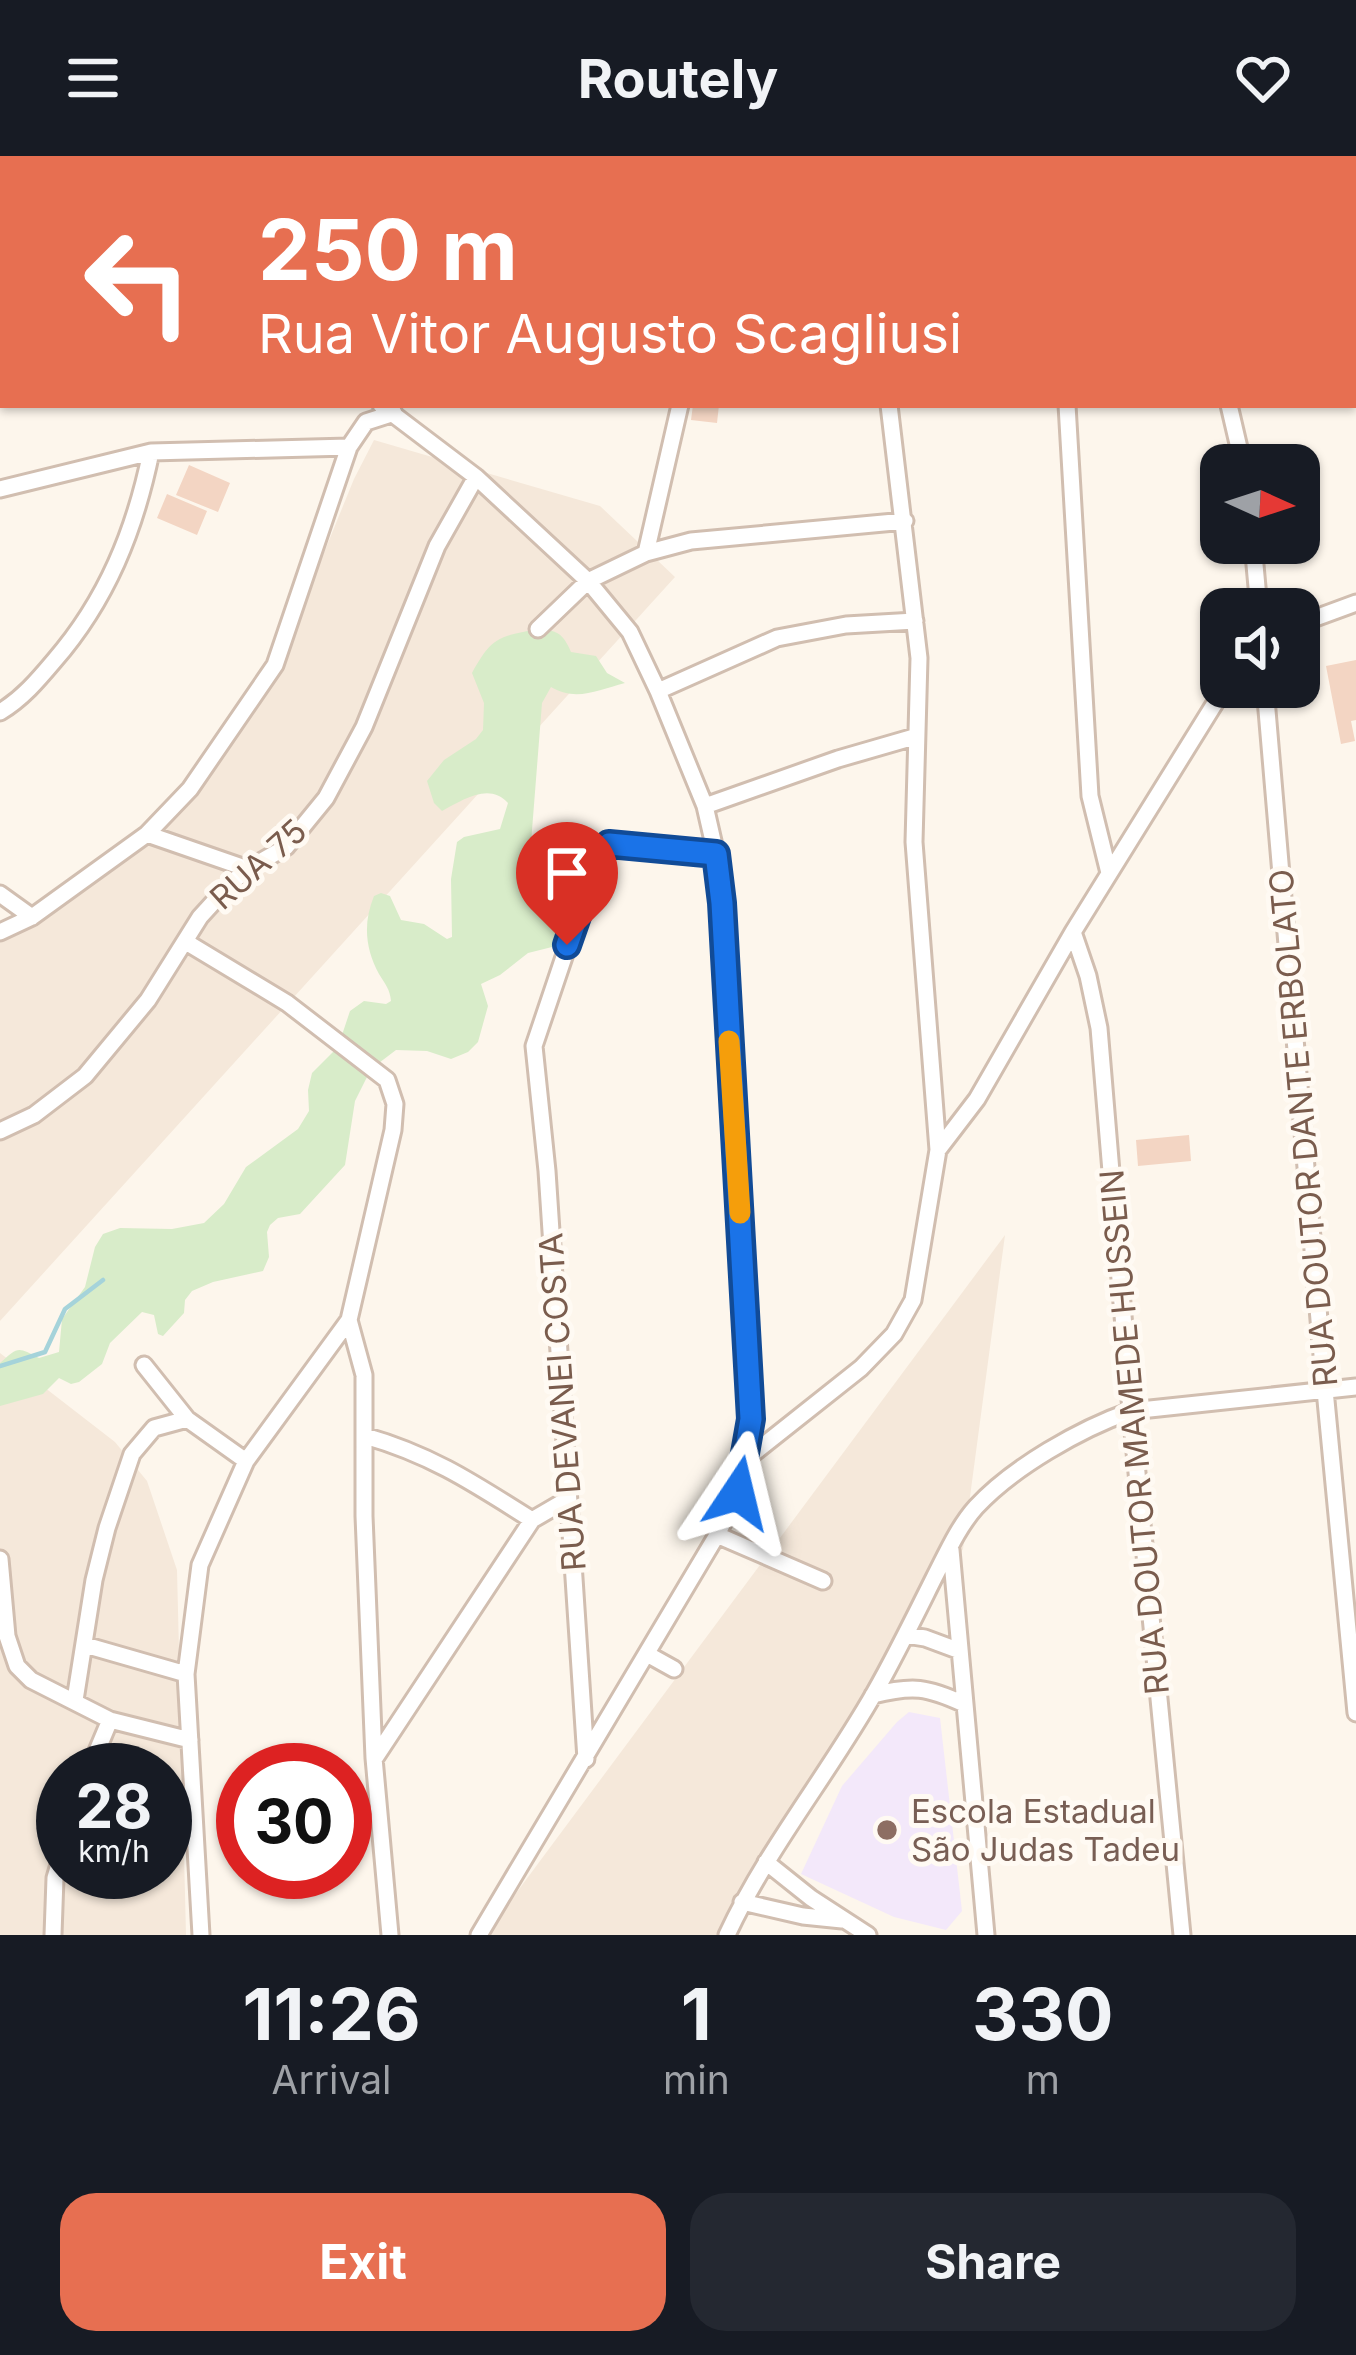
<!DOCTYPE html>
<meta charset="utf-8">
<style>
body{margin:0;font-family:Inter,sans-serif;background:#242831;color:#f1f3f6;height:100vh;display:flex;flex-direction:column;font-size:45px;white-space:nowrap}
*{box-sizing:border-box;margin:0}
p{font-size:39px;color:#9ea1a6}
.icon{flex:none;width:66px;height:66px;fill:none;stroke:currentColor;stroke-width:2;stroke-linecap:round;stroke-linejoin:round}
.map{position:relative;height:1779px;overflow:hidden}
.drawer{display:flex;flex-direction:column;background:#171b24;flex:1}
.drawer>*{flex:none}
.guide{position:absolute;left:0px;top:0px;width:1356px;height:252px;box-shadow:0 3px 9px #0004;background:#e76f51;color:#fff;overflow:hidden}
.needle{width:78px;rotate:93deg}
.fabs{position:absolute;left:1200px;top:288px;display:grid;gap:24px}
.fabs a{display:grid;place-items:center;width:120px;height:120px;border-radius:24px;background:#171b24;box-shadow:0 3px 9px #0004;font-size:60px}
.speed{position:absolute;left:36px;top:1587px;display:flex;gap:24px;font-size:60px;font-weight:700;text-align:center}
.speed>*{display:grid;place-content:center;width:156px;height:156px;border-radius:50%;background:#171b24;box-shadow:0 3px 9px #0004;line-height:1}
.speed small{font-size:30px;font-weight:400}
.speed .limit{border:18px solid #d22;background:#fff;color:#111}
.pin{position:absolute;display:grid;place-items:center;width:102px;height:102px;color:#fff;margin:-123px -51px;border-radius:50% 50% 50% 0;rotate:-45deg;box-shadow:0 0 12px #0007}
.pin .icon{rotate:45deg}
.me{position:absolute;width:132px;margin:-66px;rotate:10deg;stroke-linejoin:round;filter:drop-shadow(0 0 9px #0008)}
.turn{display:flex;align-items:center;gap:42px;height:252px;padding:0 60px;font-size:54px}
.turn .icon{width:156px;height:156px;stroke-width:2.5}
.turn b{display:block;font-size:84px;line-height:102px}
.eta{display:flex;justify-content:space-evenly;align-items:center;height:204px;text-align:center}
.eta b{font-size:72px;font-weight:700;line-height:84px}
.primary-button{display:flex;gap:24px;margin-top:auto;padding:24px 60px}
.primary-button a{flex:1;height:138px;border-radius:36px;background:#e76f51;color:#fff;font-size:48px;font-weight:700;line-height:138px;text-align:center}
.primary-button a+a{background:#242831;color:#f1f3f6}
header{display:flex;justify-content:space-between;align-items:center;height:156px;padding:0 60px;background:#171b24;font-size:54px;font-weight:700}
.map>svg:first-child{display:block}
</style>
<header><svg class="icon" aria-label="menu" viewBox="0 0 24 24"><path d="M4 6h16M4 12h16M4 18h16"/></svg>Routely<svg class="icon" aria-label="heart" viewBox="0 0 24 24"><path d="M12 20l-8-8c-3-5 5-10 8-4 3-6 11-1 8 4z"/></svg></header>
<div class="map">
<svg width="1356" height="1779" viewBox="0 0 1356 1779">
<rect width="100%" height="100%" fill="#fdf6ec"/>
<!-- residential -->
<path fill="#f5e8da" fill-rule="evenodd" d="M0,0H290L292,3H3V113L0,112Z
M374,284L600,350L675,421L0,1165V781L119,707L198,622L277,512L354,323Z
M1005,1079L963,1393L730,1779H485Z
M0,1197L115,1286L147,1325L177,1414L186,1779H0ZM63,1614H165V1716H63Z"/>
<!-- education -->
<path fill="#f3e8fa" d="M909,1556L940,1562L962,1755L946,1774L894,1761L801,1718L842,1630L897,1566Z"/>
<!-- green -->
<path fill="#d8ecc9" d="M537,473C557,474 563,477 571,496L596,500L607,517L625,527C598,534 576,546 551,531L542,547L531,687C542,705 546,702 558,715C573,730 564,773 556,790L528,797L500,819L481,828L488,850L478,886L468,896L451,903L427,895L396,894L371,913L355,945L345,1009L300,1058L278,1062L270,1069L267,1076L269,1101L263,1115L213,1126L192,1135L185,1144L184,1157L163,1180L158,1178L154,1159L142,1156L110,1187L102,1208L79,1226L71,1228L59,1222L43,1238L0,1250V1207C18,1191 17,1190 39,1202L59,1196L62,1163L85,1131L95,1091L103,1078L120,1072L172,1073L204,1067L224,1048L246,1011L298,973L309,955L308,934L312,917L338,891L350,855L364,845L386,848L391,845C390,833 385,828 379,818C365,792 363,767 374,740L381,737L390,740L401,764L424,768L447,783L452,781L451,723L457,686L464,681L500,673L508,647C489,626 463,644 442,655L434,647L427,625L444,604L476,583L483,574L484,547L472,517C492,481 498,481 537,473Z"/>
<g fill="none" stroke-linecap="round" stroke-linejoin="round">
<!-- stream -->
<path stroke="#a5d3da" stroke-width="4.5" d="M0,1210L45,1196L65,1153L103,1124"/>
</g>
<!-- building -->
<path fill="#f3d5c3" d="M693,249H719L717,267L691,264Z
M189,309L230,327L218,356L176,339Z
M167,338L207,355L197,379L157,362Z
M1356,504V564L1351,565L1355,585L1341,588L1326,510Z
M1189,979L1191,1005L1138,1010L1136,984Z"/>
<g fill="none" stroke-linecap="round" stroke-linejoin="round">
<!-- minor casing -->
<g stroke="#d1beb0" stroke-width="21">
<path id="minor" d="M315,0L317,3
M516,0L527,3
M869,0V3
M1053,0V3
M1072,3L1080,0
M0,131L3,132
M381,249L476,321L588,425L630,476L658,535L705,650L716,698L721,747L751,1263L738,1337L717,1379L479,1779
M889,249L919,502L914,686L938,994
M1067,249L1090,640L1109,717
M1229,249L1243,309
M0,333L151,296L349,291L366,266L394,257
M1253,387L1259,453
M646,397L680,249
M1299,468L1356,447
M538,473L588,425L646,397L691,385L905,365
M1265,531L1325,1234L1356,1557
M658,535L777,482L846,469L915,465
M0,556C22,543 38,524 54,505C107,444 135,374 151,296
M705,650L838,603L914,581
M147,678L248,713
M0,738L32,761
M0,776L32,761L147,678L190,633L275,509L349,291
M1073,776L1088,820L1099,872L1131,1255L1182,1779
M186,786L287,847L387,924L395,948L393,974L349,1164L246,1305L200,1409L186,1518L201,1779
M0,975L34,959L85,920L148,844L200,761L231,727L248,713L286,691L326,642L364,571L437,390L476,321
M349,1164L364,1219V1360L374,1602L390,1779
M144,1209L187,1263
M365,1280C432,1299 475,1328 532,1364
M745,1304L861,1212L894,1178L913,1144L938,994L977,943L1073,776L1225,531
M717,1379L823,1425
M951,1394L986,1779
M0,1403L7,1480L17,1510L31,1524L110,1564L190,1584
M906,1479L925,1482L960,1495
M85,1489L186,1518
M647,1498L674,1513
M873,1539C913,1529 927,1531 964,1548
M75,1544L94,1424L107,1372L132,1298L154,1272L187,1263L246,1305
M375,1602L532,1364L568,1343
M586,1603L547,1015L534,890L596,706L609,688L716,698
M89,1614L110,1564
M766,1706L811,1742L868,1779
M742,1746L803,1760L842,1764
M53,1779L55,1722L63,1695
M727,1779C767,1693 828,1619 875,1536C896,1499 915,1460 934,1422C946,1399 958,1371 976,1351C1013,1311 1080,1273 1131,1255L1356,1231"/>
</g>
<!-- secondary casing -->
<g stroke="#d6c0b0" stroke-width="27">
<path id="secondary" d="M1338,0L1340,3
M1353,30L1356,36"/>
</g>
<!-- minor -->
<use href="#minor" stroke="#fff" stroke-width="15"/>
<!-- secondary -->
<use href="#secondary" stroke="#fff" stroke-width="21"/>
</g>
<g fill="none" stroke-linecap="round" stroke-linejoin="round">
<!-- route casing -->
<g stroke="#114b97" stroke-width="30">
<path id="route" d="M567,789L596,706L609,688L716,698L722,747L751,1263L738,1337"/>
</g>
<!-- route -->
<use href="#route" stroke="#1a73e8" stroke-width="21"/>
<!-- slow -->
<path stroke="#f59e0b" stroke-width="21" d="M729,885L740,1057"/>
</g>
<!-- markers -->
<circle fill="#8d6e63" stroke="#fffaf3" stroke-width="4.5" cx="887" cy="1674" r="12"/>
<g text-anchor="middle" stroke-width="10" stroke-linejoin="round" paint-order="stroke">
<!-- street labels -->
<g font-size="33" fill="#7a5c4d" stroke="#fffaf3">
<text transform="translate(258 708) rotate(-42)" y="12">RUA 75</text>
<text transform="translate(1303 972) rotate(-95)" y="12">RUA DOUTOR DANTE ERBOLATO</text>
<text transform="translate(562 1246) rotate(-94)" y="12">RUA DEVANEI COSTA</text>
<text transform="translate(1134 1276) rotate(-95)" y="12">RUA DOUTOR MAMEDE HUSSEIN</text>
</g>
<!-- education labels -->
<g font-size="33" fill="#785e54" stroke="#fffaf3" text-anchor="start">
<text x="911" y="1667">Escola Estadual<tspan x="911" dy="38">São Judas Tadeu</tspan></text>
</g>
</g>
</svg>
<div class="fabs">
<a><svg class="needle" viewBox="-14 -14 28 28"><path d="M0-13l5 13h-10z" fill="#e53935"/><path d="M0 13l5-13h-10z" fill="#9ea1a6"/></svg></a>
<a><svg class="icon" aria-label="sound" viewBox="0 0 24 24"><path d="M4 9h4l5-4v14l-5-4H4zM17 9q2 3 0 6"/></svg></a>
</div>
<div class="speed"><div>28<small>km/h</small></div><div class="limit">30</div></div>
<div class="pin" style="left:567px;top:789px;background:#d93025"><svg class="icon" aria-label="arrive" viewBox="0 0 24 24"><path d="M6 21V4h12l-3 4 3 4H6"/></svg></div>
<svg class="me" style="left:738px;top:1337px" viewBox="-20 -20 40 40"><path d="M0-17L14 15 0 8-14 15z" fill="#1a73e8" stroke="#fff" stroke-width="4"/></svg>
<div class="guide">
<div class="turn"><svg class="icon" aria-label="left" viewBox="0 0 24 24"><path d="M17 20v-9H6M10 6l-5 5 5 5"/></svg><div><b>250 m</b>Rua Vitor Augusto Scagliusi</div></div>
</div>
</div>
<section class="drawer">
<div class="eta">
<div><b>11:26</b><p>Arrival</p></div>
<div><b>1</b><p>min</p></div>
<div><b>330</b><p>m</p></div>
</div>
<div class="primary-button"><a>Exit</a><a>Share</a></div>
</section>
